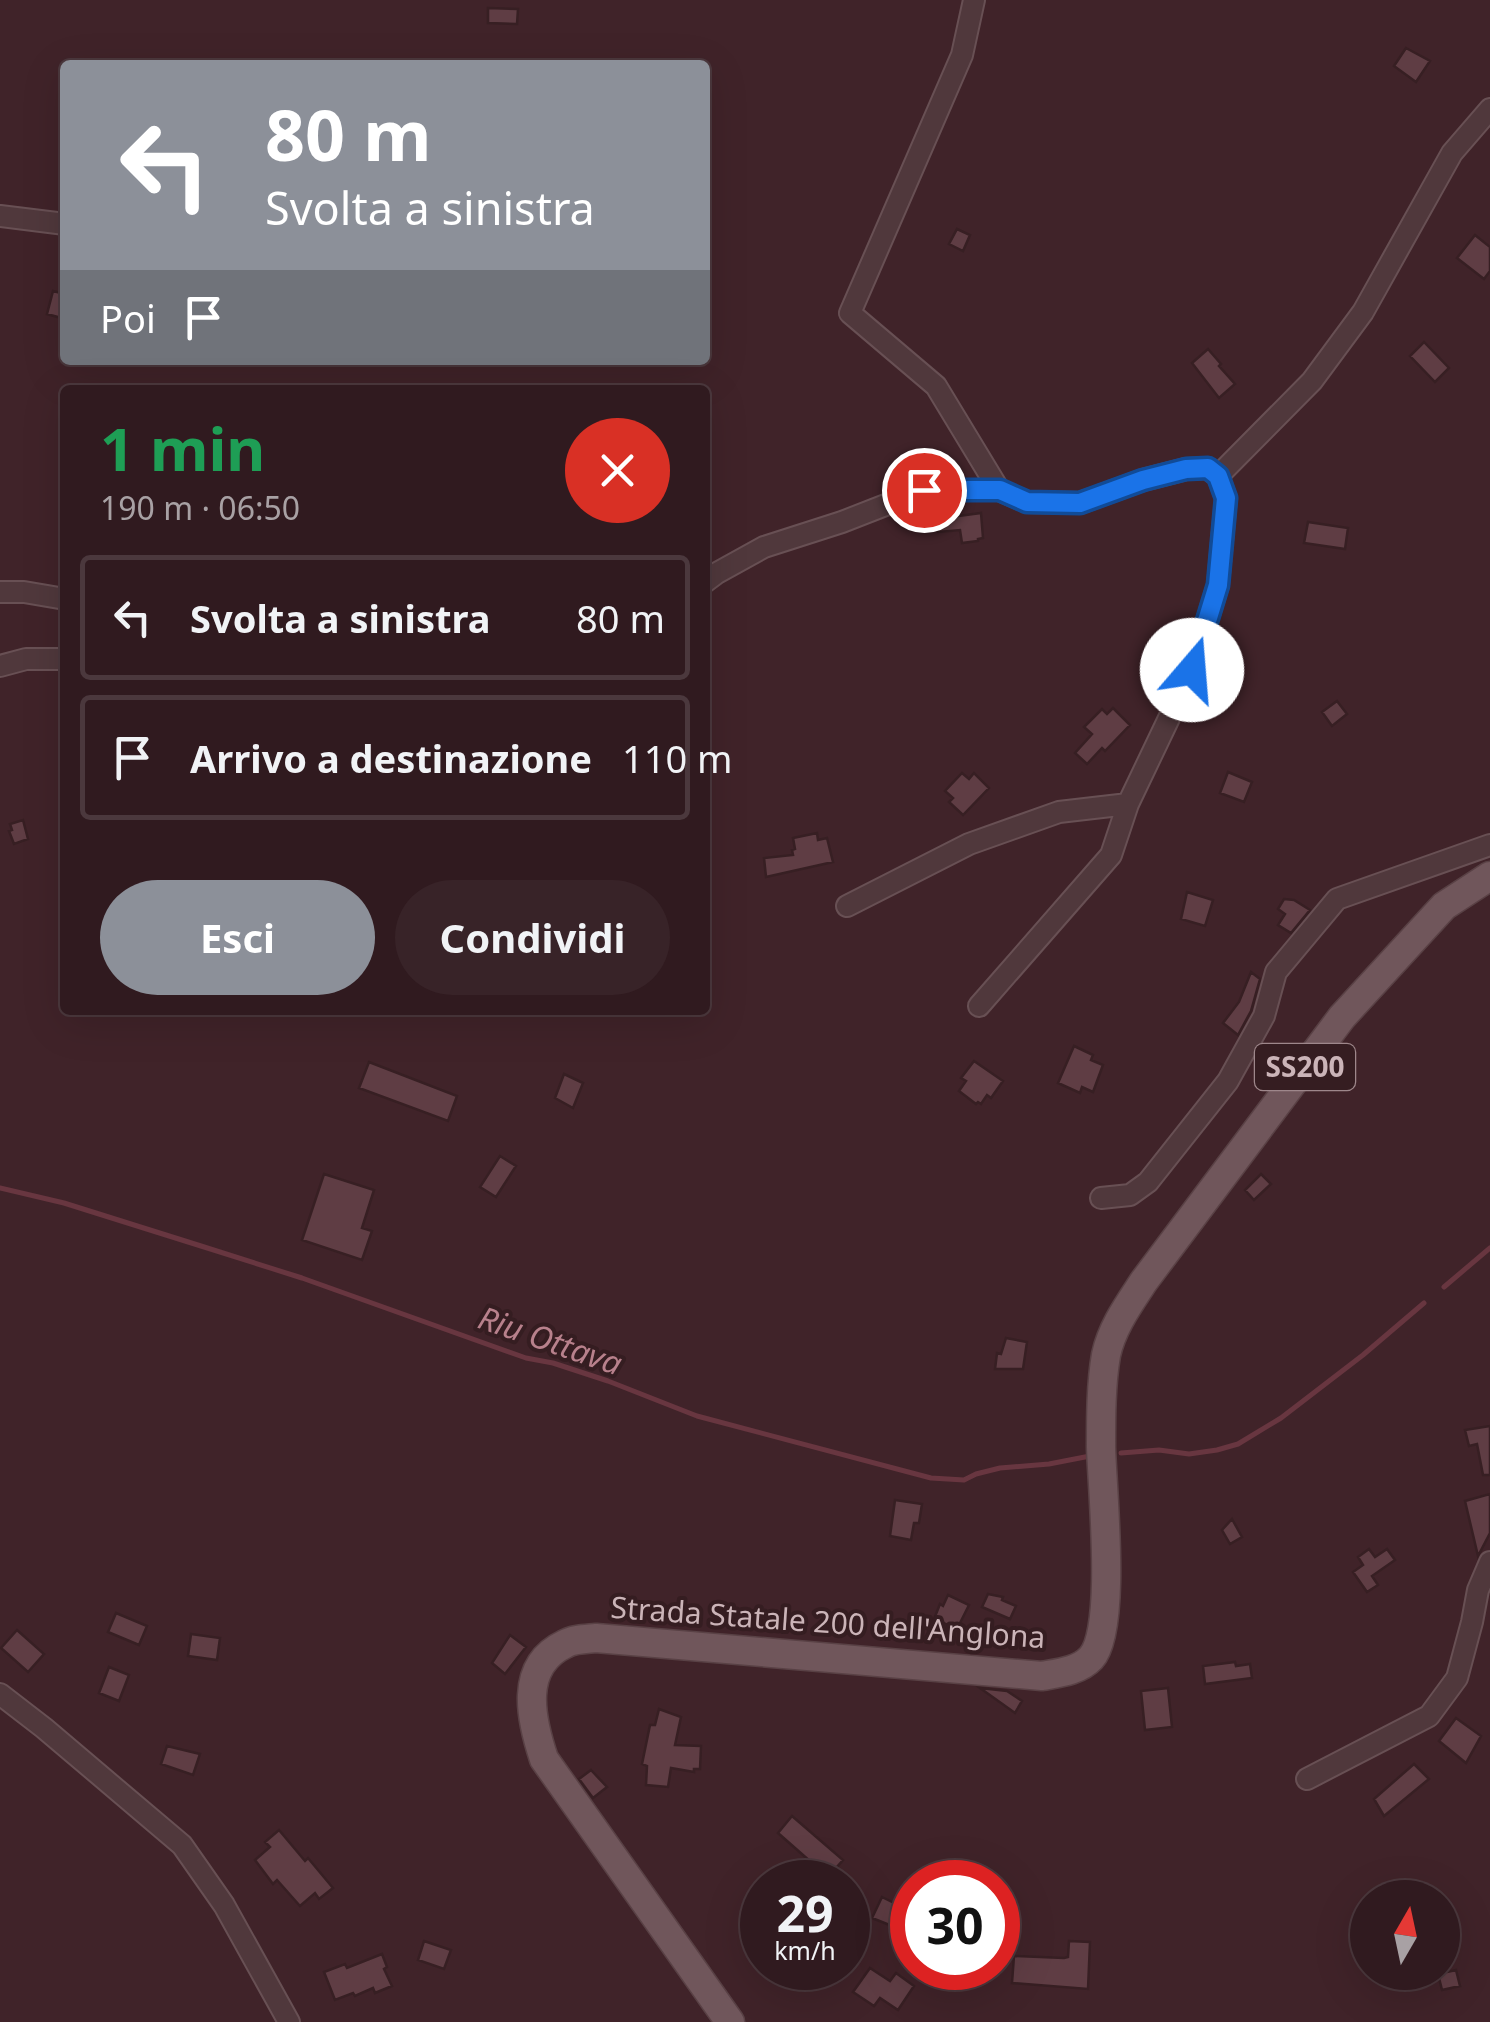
<!DOCTYPE html>
<html lang="it">
<meta charset="utf-8">
<style>
body{margin:0;font-family:"Noto Sans",sans-serif;background:#382328;color:#f1f3f6;height:100vh;display:flex;flex-direction:column;font-size:38px;white-space:nowrap}
*{box-sizing:border-box;margin:0}
p{font-size:32px;color:#a8a1a4}
.icon{flex:none;width:55px;height:55px;fill:none;stroke:currentColor;stroke-width:2;stroke-linecap:round;stroke-linejoin:round}
.map{position:relative;flex:1;overflow:hidden}
.panel{position:absolute;left:60px;top:385px;width:650px;height:630px;display:flex;flex-direction:column;background:#301a1f;border-radius:10px;box-shadow:0 10px 40px #0002,0 0 0 2px #4b383d}
.panel>*{flex:none}
.guide{position:absolute;left:60px;top:60px;width:650px;height:305px;border-radius:10px;box-shadow:0 10px 40px #0002,0 0 0 2px #4b383d;background:#8c9099;color:#fff;overflow:hidden}
.needle{width:65px;rotate:9deg}
.tools{position:absolute;left:1350px;top:1880px;display:grid;gap:20px}
.tools a{display:grid;place-items:center;width:110px;height:110px;border-radius:50%;background:#301a1f;box-shadow:0 10px 40px #0002,0 0 0 2px #4b383d;font-size:50px}
.speed{position:absolute;left:740px;top:1860px;display:flex;gap:20px;font-size:50px;font-weight:700;text-align:center}
.speed>*{display:grid;place-content:center;width:130px;height:130px;border-radius:50%;background:#301a1f;box-shadow:0 10px 40px #0002,0 0 0 2px #4b383d;line-height:1}
.speed small{font-size:25px;font-weight:400}
.speed .limit{border:15px solid #d22;background:#fff;color:#111}
.pin{position:absolute;display:grid;place-items:center;width:85px;height:85px;color:#fff;margin:-42px;border:5px solid #fff;border-radius:50%;box-shadow:0 2px 10px #0007}
.me{position:absolute;width:110px;margin:-55px;rotate:18deg;stroke-linejoin:round;filter:drop-shadow(0 0 8px #0008)}
.turn{display:flex;align-items:center;gap:35px;height:210px;padding:0 40px;font-size:45px}
.turn .icon{width:130px;height:130px;stroke-width:2.5}
.turn b{display:block;font-size:70px;line-height:85px}
.then{display:flex;align-items:center;height:95px;padding:0 40px;background:#0003;gap:20px;font-size:38px}
.round{display:grid;place-items:center;flex:none;width:105px;height:105px;border-radius:52px;background:#382328}
.overview{display:flex;align-items:center;justify-content:space-between;height:170px;padding:0 40px}
h1{font-size:60px;font-weight:700;line-height:75px;color:#1e9e55}
.primary-button{display:flex;gap:20px;margin-top:auto;padding:20px 40px}
.primary-button a{flex:1;height:115px;border-radius:60px;background:#8c9099;color:#fff;font-size:40px;font-weight:700;line-height:115px;text-align:center}
.primary-button a+a{background:#382328;color:#f1f3f6}
ul{padding:0;list-style:none}
li{display:flex;align-items:center;gap:30px;height:125px;margin:0 20px 15px;padding:0 20px;border:5px solid #4b383d;border-radius:10px}
li div{flex:1}
li b{display:block;font-size:38px}
li em{font-style:normal}
.map>svg:first-child{display:block}
</style>
<div class="map">
<svg width="1490" height="2022" viewBox="0 0 1490 2022">
<rect width="100%" height="100%" fill="#402329"/>
<g fill="none" stroke-linecap="round" stroke-linejoin="round">
<!-- stream -->
<path stroke="#683640" stroke-width="5" d="M0,1188L64,1203L201,1246L302,1278L526,1358L553,1363L608,1381L697,1416L931,1478L964,1480L976,1474L1000,1468L1049,1464L1090,1456
M1444,1287L1490,1248
M1121,1453L1159,1450L1189,1454L1217,1450L1238,1444L1281,1418L1363,1355L1424,1303"/>
</g>
<!-- building -->
<path fill="#5f3d44" stroke="#371f23" stroke-width="2.5" d="M488,8L518,9L517,24L488,23Z
M1406,48L1430,61L1416,82L1394,66Z
M957,229L970,235L963,251L949,244Z
M1475,235L1490,247V271L1484,279L1457,258Z
M53,291L65,294V319L47,314Z
M1424,342L1449,368L1435,382L1410,356Z
M1208,349L1221,364L1219,366L1235,384L1219,398L1192,363Z
M981,513L983,538L978,539V541L962,543L960,530L938,532L936,519Z
M1308,522L1348,528L1345,549L1304,543Z
M1337,701L1347,714L1332,726L1322,712Z
M1113,708L1130,725L1105,751L1102,748L1087,764L1075,753L1092,734L1084,727L1102,709L1107,714Z
M1228,772L1252,782L1244,802L1220,793Z
M962,773L969,779L974,773L989,788L963,815L949,802L953,798L945,791Z
M23,820L28,839L14,844L9,831L12,830L10,824Z
M817,833L818,840L827,838L833,862L766,877L764,858L793,855L792,850L795,849L793,838Z
M1187,892L1213,900L1205,926L1181,919Z
M1284,899L1294,900L1310,910L1291,933L1278,925L1285,914L1278,909Z
M1251,972L1260,979L1251,1011L1238,1035L1223,1023L1239,1002Z
M1074,1046L1093,1055L1091,1060L1103,1065L1093,1092L1082,1087L1080,1093L1058,1083Z
M974,1061L1003,1081L991,1098L987,1095L981,1104L978,1102L976,1104L959,1091L966,1081L961,1078Z
M369,1062L457,1096L448,1121L359,1088Z
M564,1074L583,1083L573,1108L555,1098Z
M500,1156L516,1166L496,1197L480,1187Z
M324,1174L374,1190L362,1228L372,1231L362,1260L302,1240Z
M1261,1174L1271,1184L1254,1200L1245,1190Z
M1006,1338L1027,1342L1023,1369H995L997,1353L1001,1354Z
M1490,1426V1475H1483L1477,1444L1469,1446L1465,1430Z
M1490,1494V1533L1478,1556L1465,1501Z
M895,1500L922,1504L919,1523H914L911,1540L890,1536Z
M1232,1519L1242,1537L1230,1544L1222,1530Z
M1369,1549L1375,1557L1387,1549L1395,1560L1372,1576L1378,1585L1367,1592L1353,1572L1363,1565L1358,1557Z
M988,1594L1003,1597L1002,1600L1016,1606L1010,1619L982,1607Z
M948,1595L969,1605L957,1629L934,1619L940,1604L943,1606Z
M116,1613L147,1626L139,1645L108,1632Z
M17,1630L44,1654L28,1672L1,1648Z
M191,1634L220,1638L217,1660L188,1656Z
M510,1635L526,1647L505,1674L492,1663Z
M1235,1662L1236,1666L1250,1664L1252,1678L1205,1684L1203,1666Z
M109,1667L129,1675L119,1701L99,1693Z
M980,1688L1007,1691L1022,1701L1015,1713Z
M1168,1688L1172,1727L1145,1730L1141,1691Z
M659,1709L681,1717L675,1745L701,1746L700,1769H694V1772L671,1768L668,1787L646,1785L647,1766L642,1764L650,1725H655Z
M1456,1718L1481,1736L1466,1763L1439,1741Z
M167,1746L200,1754L193,1775L161,1764Z
M1414,1764L1429,1779L1384,1816L1374,1799Z
M591,1770L607,1787L593,1798L579,1779Z
M792,1816L843,1860L828,1877L778,1833Z
M279,1830L305,1861L308,1858L333,1888L319,1899L315,1893L300,1906L277,1880L273,1884L255,1860L270,1847L265,1842Z
M882,1897L912,1912V1934L872,1918Z
M424,1941L451,1950L444,1969L418,1960Z
M1069,1941L1090,1942L1088,1989L1012,1983L1014,1956L1064,1958L1068,1957Z
M382,1954L387,1967L384,1969L392,1986L375,1993L373,1988L355,1996L353,1993L335,2000L324,1972L345,1964L347,1968Z
M870,1968L890,1981L896,1973L914,1986L898,2010L880,1998L874,2006L853,1992Z
M1456,1970L1460,1986L1442,1990L1438,1974Z"/>
<g fill="none" stroke-linecap="round" stroke-linejoin="round">
<!-- minor casing -->
<g stroke="#685054" stroke-width="24">
<path id="minor" d="M974,0L962,55L850,313L936,386L999,490
M0,216L65,224
M1218,476L1312,381L1363,312L1452,153L1490,109
M705,582L717,573L764,547L842,522L924,490H999L1027,502L1080,503L1143,480L1186,469L1207,468L1218,476L1226,498L1218,585L1192,670L1128,804L1111,855L979,1006
M0,592H24L65,599
M0,666L26,659H65
M847,906L969,844L1059,812L1128,804
M1101,1198L1130,1195L1148,1182L1228,1081L1264,1016L1276,972L1337,899L1490,845
M0,1694L44,1728L182,1845L224,1905L289,2022
M1307,1779L1429,1716L1457,1678L1472,1622L1478,1590L1490,1562"/>
</g>
<!-- major casing -->
<g stroke="#594145" stroke-width="31">
<path id="major" d="M730,2022L544,1759C531,1720 518,1666 565,1644C573,1639 586,1639 596,1638L1042,1676C1058,1673 1079,1671 1091,1658C1117,1631 1102,1487 1101,1447C1101,1417 1101,1384 1106,1355C1112,1327 1129,1304 1144,1281L1342,1017L1444,906L1490,876"/>
</g>
<!-- minor -->
<use href="#minor" stroke="#50383c" stroke-width="20"/>
<!-- major -->
<use href="#major" stroke="#70565b" stroke-width="28"/>
</g>
<g fill="none" stroke-linecap="round" stroke-linejoin="round">
<!-- route casing -->
<g stroke="#114b97" stroke-width="25">
<path id="route" d="M924,490H1000L1027,502L1080,503L1143,480L1186,469L1208,468L1218,476L1226,498L1218,585L1192,670"/>
</g>
<!-- route -->
<use href="#route" stroke="#1a73e8" stroke-width="18"/>
</g>
<g text-anchor="middle" stroke-width="8" stroke-linejoin="round" paint-order="stroke">
<!-- shield labels -->
<rect fill="#351d21" stroke="#9e878b" stroke-width="2.5" x="1255" y="1044" width="100" height="46" rx="8"/>
<g font-size="28" font-weight="bold" fill="#cbb4b8">
<text x="1305" y="1077">SS200</text>
</g>
<!-- street labels -->
<g font-size="30" fill="#cbb4b8" stroke="#351d21">
<text transform="translate(828 1623) rotate(4)" y="10">Strada Statale 200 dell'Anglona</text>
</g>
<!-- water labels -->
<g font-size="32" font-style="italic" fill="#b8818c" stroke="#351d21">
<text transform="translate(550 1341) rotate(19)" y="11">Riu Ottava</text>
</g>
</g>
</svg>
<div class="tools">
<a><svg class="needle" viewBox="-14 -14 28 28"><path d="M0-13l5 13h-10z" fill="#e53935"/><path d="M0 13l5-13h-10z" fill="#a8a1a4"/></svg></a>
</div>
<div class="speed"><div>29<small>km/h</small></div><div class="limit">30</div></div>
<div class="pin" style="left:924px;top:490px;background:#d93025"><svg class="icon" aria-label="arrive" viewBox="0 0 24 24"><path d="M6 21V4h12l-3 4 3 4H6"/></svg></div>
<svg class="me" style="left:1192px;top:670px" viewBox="-20 -20 40 40"><circle r="19" fill="#fff"/><path d="M0-13L10 11 0 6-10 11z" fill="#1a73e8"/></svg>
<div class="guide">
<div class="turn"><svg class="icon" aria-label="left" viewBox="0 0 24 24"><path d="M17 20v-9H6M10 6l-5 5 5 5"/></svg><div><b>80 m</b>Svolta a sinistra</div></div>
<div class="then">Poi<svg class="icon" aria-label="arrive" viewBox="0 0 24 24"><path d="M6 21V4h12l-3 4 3 4H6"/></svg></div>
</div>
<section class="panel">
<div class="overview"><div><h1>1 min</h1><p>190 m · 06:50</p></div><a class="round" style="background:#d93025;color:#fff"><svg class="icon" aria-label="close" viewBox="0 0 24 24"><path d="M6 6l12 12M18 6L6 18"/></svg></a></div>
<ul>
<li><svg class="icon" aria-label="left" viewBox="0 0 24 24"><path d="M17 20v-9H6M10 6l-5 5 5 5"/></svg><div><b>Svolta a sinistra</b></div><em>80 m</em></li>
<li><svg class="icon" aria-label="arrive" viewBox="0 0 24 24"><path d="M6 21V4h12l-3 4 3 4H6"/></svg><div><b>Arrivo a destinazione</b></div><em>110 m</em></li>
</ul>
<div class="primary-button"><a>Esci</a><a>Condividi</a></div>
</section>
</div>
